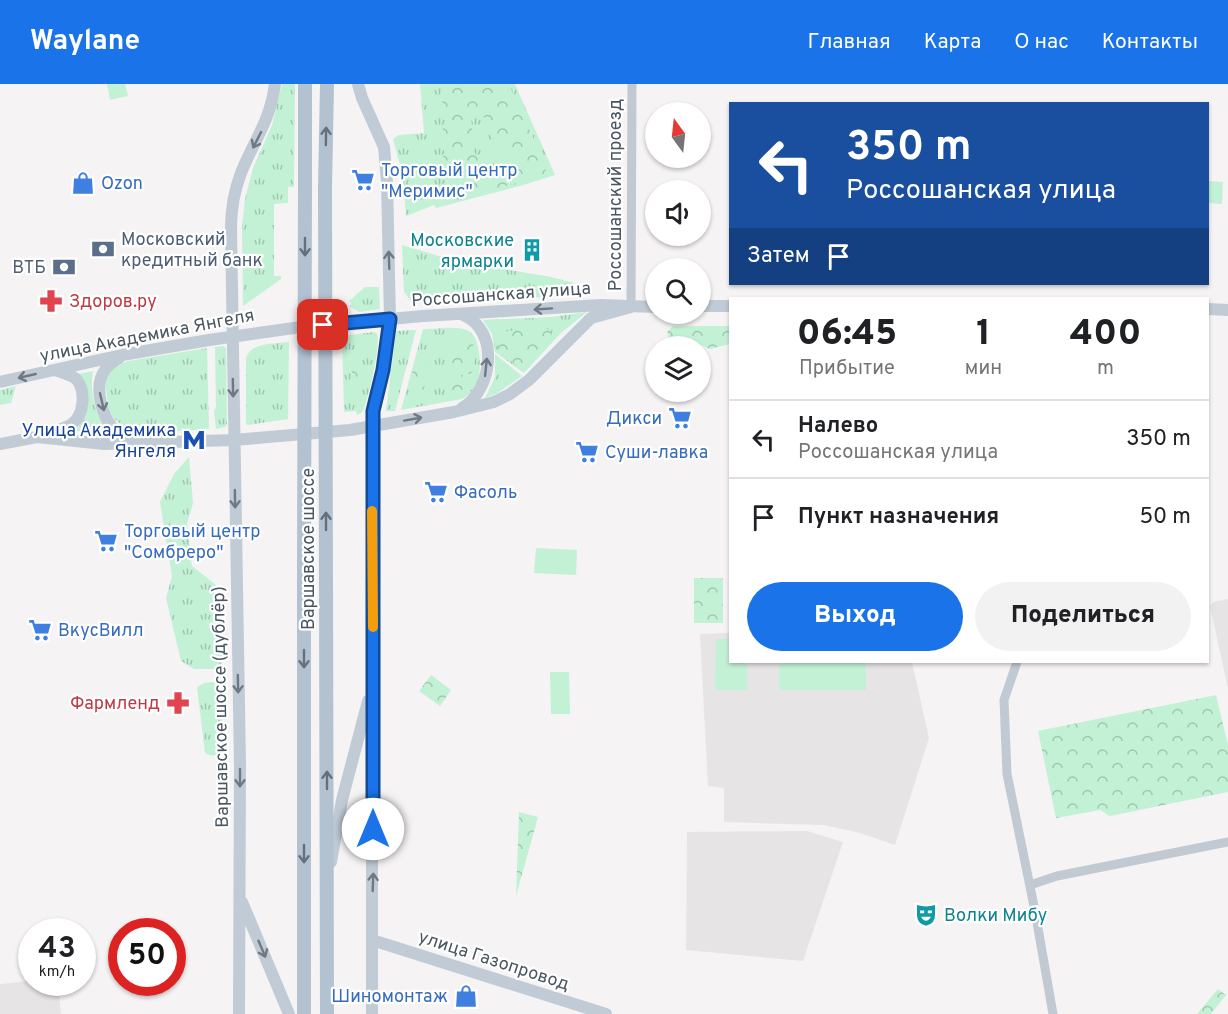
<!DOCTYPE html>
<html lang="ru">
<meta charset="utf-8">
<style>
body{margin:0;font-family:Overpass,sans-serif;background:#f2f2f2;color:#202124;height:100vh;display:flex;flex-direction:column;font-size:22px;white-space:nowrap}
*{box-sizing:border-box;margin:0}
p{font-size:20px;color:#757577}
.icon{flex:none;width:33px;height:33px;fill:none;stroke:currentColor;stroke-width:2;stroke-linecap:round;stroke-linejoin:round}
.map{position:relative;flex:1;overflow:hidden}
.details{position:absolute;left:729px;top:213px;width:480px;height:366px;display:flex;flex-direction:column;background:#fff;border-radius:0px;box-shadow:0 2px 4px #0004}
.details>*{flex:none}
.hud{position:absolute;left:729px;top:18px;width:480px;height:183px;border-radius:0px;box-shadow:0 2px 4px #0004;background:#1a4fa0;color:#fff;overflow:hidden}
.needle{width:39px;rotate:345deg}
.controls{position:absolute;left:645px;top:18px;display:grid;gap:12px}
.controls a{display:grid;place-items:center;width:66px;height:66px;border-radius:50%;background:#fff;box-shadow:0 2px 4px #0004;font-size:30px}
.speed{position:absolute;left:18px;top:834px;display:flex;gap:12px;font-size:30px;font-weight:700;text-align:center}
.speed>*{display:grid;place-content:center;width:78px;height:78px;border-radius:50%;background:#fff;box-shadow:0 2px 4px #0004;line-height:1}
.speed small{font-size:15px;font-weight:400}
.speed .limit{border:9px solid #d22;background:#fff;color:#111}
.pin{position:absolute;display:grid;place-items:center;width:51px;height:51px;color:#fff;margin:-26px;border-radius:12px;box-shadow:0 3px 9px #0006}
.me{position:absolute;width:66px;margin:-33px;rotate:0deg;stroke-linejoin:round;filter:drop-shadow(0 0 4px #0008)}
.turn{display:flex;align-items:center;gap:21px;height:126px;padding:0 18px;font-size:27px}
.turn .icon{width:78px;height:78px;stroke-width:2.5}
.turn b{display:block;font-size:42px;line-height:51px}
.then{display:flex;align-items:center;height:57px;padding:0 18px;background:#0003;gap:12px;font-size:22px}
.eta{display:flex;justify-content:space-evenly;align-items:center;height:102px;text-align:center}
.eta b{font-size:36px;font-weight:800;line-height:42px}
.primary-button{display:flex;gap:12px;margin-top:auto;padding:12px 18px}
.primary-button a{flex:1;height:69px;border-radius:36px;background:#1a73e8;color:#fff;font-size:24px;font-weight:800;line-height:69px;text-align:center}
.primary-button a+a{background:#f2f2f2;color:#202124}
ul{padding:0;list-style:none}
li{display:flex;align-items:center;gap:18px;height:78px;padding:0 18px;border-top:2px solid #e0e0e0}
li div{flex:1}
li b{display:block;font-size:22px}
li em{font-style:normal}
header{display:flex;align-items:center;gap:36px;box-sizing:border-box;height:84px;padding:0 30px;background:#1a73e8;color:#fff}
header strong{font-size:28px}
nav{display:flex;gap:33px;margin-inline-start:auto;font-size:21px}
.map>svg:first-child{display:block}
</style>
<header>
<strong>Waylane</strong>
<nav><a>Главная</a><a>Карта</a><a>О нас</a><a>Контакты</a></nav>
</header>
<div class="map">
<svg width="1228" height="930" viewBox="0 0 1228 930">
<defs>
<pattern id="grass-tufts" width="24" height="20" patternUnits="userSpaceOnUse" patternTransform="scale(1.5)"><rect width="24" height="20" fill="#c3f1d5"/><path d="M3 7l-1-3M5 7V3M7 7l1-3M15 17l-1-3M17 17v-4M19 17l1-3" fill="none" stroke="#a0c6b0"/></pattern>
<pattern id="forest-crowns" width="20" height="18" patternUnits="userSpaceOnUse" patternTransform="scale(1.5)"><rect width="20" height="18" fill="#c3f1d5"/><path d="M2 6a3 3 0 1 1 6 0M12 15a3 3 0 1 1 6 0" fill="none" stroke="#a0c6b0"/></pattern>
</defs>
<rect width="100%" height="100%" fill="#f5f3f3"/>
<!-- education -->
<path fill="#e6e4e5" d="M1228,515V605L1210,522L1213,518Z
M730,549V578H912L929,654L895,761L860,749L824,741L724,738V704L708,702L700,550Z
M807,747L843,758L803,877L686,866L687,748Z
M31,897L58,899L61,930H0V900Z"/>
<!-- grass -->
<path fill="url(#grass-tufts)" d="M282,0H295L294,103H288V119L274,120V192H281V195L243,222L242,142L245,115L253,84L272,41Z
M420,0H515L555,91L523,101L436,124L434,121L406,132L403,92L393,55L399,51L424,49Z
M402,161L456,177L551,193L575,199L564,212L419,219L410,216L404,208Z
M365,203H379L380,225L359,228L349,222L352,220L349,217Z
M587,228L561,249L524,289L495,268L492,250L483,236L551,233Z
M423,245C436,245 458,241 469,247C481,254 482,287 477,299C474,306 469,311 462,315L401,326Z
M416,246L395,327H386L396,247Z
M374,248L377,249C381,259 369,312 364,324C362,329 361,329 357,331L356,327L344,328L342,252Z
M289,258L288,335L248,341L246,340V274C251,258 274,260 289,258Z
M223,262L226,264L227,340L225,343L216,345L214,327L216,323L215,263Z
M207,264L209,345C184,346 124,356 111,330C108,324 107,314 106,307C104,290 114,283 128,277Z
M495,270L522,292L496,310L485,314L495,293Z
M93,287C89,310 96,331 109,349L75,347C92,326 91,314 79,290Z
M16,302L11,319L0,321V306Z
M189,373L193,419L187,440L192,482L220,504L222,564L221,585H194L181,577L166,514L172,492L160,418L174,390Z
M213,598L219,601L225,668C218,672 212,673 205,669L197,603L204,599Z"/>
<!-- forest -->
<path fill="url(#forest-crowns)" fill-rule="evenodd" d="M444,0H509L544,78L546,84L544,92L471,111L461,103L450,98L442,81L444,69L443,45L447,33L440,10L443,5ZM475,29C492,32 488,49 496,61C501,68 510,73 517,76L518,82L514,87L502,90C496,86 490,84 484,80C468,70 474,49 471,33Z
M673,242H730V260L710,265L687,255L674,257L669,254L667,248Z
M545,244L550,247L551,254L530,280L524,283H518L499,267L496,255L499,249C507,246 526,245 533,249Z
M468,250C476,262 478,279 470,291L465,286H459L463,297L462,310L456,312L452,308L450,302L452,258Z
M359,276L364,287L359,304V315L353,314L351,301L353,277Z
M431,277L432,283L422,309L418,305L412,303L409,298L414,283Z
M694,494H723V539H694Z
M431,591L451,606L440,622L419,607Z
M1216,611L1228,661V708L1110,732L1100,726L1056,734L1038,647Z
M519,728L538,733L516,812Z
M1218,905L1226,911L1211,930H1197Z"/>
<!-- pitch -->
<path fill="#c3f1d5" d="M107,0H125L128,12L110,16Z
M1208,97L1223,98L1222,120L1208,119Z
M536,464L577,466L576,491L534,489Z
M716,555H730V578H747V606H715Z
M779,578H866V606H779Z
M550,588H569L570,630H551Z"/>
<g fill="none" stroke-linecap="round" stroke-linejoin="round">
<!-- street -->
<path stroke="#c1cad2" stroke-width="9" d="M631,223L632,0
M1017,578L1004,616L1007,690L1035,827L1053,930
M1030,801L1057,792L1228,758"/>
<!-- secondary -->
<path stroke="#c1cbd6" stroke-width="12" d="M358,0L362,14L384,63L387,98L390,235L383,286L373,327L372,342V930
M700,222H730
M1208,225L1228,226
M119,274C114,277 108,281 105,286C93,302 102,334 115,346C121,352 129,355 136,358
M0,298L122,271L209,256L301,243L423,232L601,221L656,223
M462,324C493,306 500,246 463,231
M40,352C50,348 63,346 72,340C84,331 86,308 77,296C72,290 62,289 55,286
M0,360L37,353L104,360L234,356L350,346L454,328L494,318L510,310L529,296L591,234L631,223
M331,778L342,716L368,617
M242,818L289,930
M372,856L606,930
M239,930L240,680L231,145C231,125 234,107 241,89C254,56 270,38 275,0"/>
<!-- primary -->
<path stroke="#b3c2d1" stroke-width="14" d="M305,104V0
M325,104L327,0
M326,495L327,930
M304,930V495"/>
<!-- primary-bridge -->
<path stroke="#b3c2d1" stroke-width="14" d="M325,104L326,495
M304,495L305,104"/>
</g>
<!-- one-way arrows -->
<defs><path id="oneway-shaft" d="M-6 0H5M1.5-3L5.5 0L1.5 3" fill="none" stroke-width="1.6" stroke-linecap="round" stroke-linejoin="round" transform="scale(1.5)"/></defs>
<g stroke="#64717d">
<use href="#oneway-shaft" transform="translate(326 52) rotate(-89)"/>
<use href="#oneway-shaft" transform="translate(305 163) rotate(90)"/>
<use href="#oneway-shaft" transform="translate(326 437) rotate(-90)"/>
<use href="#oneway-shaft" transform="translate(304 575) rotate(90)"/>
<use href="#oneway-shaft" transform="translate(327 696) rotate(-90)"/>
<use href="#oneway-shaft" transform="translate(304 770) rotate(90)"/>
</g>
<g stroke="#6e7984">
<use href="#oneway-shaft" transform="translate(257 56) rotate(117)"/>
<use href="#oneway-shaft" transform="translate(389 176) rotate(-92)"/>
<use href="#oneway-shaft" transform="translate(543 225) rotate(176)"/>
<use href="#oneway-shaft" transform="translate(486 283) rotate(-84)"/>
<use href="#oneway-shaft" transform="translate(27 292) rotate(167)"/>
<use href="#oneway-shaft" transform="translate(233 304) rotate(89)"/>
<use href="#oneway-shaft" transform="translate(102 318) rotate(77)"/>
<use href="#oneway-shaft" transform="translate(413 335) rotate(-10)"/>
<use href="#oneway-shaft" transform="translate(235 415) rotate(89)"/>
<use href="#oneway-shaft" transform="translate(238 600) rotate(89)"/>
<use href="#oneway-shaft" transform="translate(240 694) rotate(90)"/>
<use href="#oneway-shaft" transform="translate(373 798) rotate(-88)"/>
<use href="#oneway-shaft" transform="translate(262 865) rotate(67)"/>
</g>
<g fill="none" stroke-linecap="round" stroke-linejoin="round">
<!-- route casing -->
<g stroke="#114b97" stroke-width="15">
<path id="route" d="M323,241L390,235L383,286L373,327V745"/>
</g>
<!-- route -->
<use href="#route" stroke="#1a73e8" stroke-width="10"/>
<!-- slow -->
<path stroke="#f59e0b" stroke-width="10" d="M372,427L373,543"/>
</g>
<!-- icons -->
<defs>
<g id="supermarket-bare" transform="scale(1.8)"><path d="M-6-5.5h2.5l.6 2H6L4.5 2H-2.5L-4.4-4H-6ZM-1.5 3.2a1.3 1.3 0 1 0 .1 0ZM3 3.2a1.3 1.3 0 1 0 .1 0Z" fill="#3f7fe0" stroke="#fff" stroke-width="2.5" paint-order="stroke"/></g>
<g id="shop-bare" transform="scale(1.8)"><path d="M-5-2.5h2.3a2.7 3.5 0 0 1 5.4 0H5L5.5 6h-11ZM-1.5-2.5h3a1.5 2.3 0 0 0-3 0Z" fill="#3f7fe0" stroke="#fff" stroke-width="2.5" paint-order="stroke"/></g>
<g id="bank-bare" transform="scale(1.8)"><path d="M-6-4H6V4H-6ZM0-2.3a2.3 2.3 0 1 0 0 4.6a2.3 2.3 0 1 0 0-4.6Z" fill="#5c6f8a" stroke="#fff" stroke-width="2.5" paint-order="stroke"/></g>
<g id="building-bare" transform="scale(1.8)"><path d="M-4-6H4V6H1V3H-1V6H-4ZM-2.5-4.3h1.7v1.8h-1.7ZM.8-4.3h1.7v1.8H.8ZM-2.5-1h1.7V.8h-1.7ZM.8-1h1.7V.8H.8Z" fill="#0f9aa8" stroke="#fff" stroke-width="2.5" paint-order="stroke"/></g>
<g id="pharmacy-bare" transform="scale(1.8)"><path d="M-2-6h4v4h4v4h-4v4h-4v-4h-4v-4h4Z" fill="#e0444e" stroke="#fff" stroke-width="2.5" paint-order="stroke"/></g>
<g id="metro-bare" transform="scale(1.8)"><path d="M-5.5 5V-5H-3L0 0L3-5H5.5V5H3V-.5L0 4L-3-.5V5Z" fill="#1a4fb4" stroke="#fff" stroke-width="2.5" paint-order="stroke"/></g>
<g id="theatre-bare" transform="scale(1.8)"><path d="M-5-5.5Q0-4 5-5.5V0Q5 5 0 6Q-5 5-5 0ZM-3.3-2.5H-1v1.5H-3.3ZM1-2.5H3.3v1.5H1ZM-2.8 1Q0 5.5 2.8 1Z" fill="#0f9aa8" stroke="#fff" stroke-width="2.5" paint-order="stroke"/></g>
</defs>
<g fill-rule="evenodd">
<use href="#supermarket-bare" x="363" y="96"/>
<use href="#shop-bare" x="83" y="99"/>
<use href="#bank-bare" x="103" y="165"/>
<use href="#building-bare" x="532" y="166"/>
<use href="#bank-bare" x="64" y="183"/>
<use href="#pharmacy-bare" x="51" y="217"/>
<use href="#supermarket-bare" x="680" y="334"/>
<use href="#metro-bare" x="194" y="356"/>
<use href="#supermarket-bare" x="587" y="368"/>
<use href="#supermarket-bare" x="436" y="408"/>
<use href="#supermarket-bare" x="106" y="457"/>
<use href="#supermarket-bare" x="40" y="546"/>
<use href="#pharmacy-bare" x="178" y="619"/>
<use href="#theatre-bare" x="926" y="831"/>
<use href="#shop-bare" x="466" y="912"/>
</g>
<g text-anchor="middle" stroke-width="4.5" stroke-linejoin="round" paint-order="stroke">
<!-- shop labels -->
<g font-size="18" fill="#366cbe" stroke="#fff" text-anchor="start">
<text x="381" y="92">Торговый центр<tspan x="381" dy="21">"Меримис"</tspan></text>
<text x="101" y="105">Ozon</text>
<text x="662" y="340" text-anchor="end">Дикси</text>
<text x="605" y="374">Суши-лавка</text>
<text x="454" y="414">Фасоль</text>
<text x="124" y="453">Торговый центр<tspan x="124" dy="21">"Сомбреро"</tspan></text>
<text x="58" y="552">ВкусВилл</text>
<text x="448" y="918" text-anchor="end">Шиномонтаж</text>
</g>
<!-- street labels -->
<g font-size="18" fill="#4a5661" stroke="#fff">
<text transform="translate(615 111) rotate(-90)" y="6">Россошанский проезд</text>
<text transform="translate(501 210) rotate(-4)" y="6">Россошанская улица</text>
<text transform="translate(147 251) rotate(-11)" y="6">улица Академика Янгеля</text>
<text transform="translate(308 465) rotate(-90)" y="6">Варшавское шоссе</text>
<text transform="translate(220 623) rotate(-91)" y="6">Варшавское шоссе (дублёр)</text>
<text transform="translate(494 876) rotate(18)" y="6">улица Газопровод</text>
</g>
<!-- service labels -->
<g font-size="18" fill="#4e5e75" stroke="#fff" text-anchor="start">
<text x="121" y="161">Московский<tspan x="121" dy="21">кредитный банк</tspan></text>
<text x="46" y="189" text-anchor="end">ВТБ</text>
</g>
<!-- culture labels -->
<g font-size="18" fill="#0d838f" stroke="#fff" text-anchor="end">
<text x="514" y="162">Московские<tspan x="514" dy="21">ярмарки</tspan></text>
<text x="944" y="837" text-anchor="start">Волки Мибу</text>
</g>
<!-- health labels -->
<g font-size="18" fill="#be3a42" stroke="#fff" text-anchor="start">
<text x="69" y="223">Здоров.ру</text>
<text x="160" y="625" text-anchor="end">Фармленд</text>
</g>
<!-- transit labels -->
<g font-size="18" fill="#164399" stroke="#fff" text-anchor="end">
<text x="176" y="352">Улица Академика<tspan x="176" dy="21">Янгеля</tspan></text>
</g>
</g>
</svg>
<div class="controls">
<a><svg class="needle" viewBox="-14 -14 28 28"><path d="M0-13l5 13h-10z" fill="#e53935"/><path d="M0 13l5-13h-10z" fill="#757577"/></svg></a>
<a><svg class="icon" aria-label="sound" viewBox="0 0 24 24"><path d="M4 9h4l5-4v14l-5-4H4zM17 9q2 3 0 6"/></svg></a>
<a><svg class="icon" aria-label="search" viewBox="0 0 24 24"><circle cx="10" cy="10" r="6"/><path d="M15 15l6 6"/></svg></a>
<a><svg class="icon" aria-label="layers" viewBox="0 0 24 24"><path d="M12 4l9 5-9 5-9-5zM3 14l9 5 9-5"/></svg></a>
</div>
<div class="speed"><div>43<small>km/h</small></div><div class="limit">50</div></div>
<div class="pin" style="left:323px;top:241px;background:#d93025"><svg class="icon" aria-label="arrive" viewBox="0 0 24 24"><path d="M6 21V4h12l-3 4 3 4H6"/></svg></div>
<svg class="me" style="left:373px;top:745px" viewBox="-20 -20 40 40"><circle r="19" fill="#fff"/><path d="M0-13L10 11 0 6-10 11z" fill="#1a73e8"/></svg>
<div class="hud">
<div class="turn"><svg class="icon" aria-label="left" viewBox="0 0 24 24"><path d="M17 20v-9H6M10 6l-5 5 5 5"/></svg><div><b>350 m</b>Россошанская улица</div></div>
<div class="then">Затем<svg class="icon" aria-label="arrive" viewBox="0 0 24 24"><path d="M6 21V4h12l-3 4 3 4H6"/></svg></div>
</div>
<section class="details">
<div class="eta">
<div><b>06:45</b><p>Прибытие</p></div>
<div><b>1</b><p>мин</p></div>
<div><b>400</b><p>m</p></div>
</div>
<ul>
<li><svg class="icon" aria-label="left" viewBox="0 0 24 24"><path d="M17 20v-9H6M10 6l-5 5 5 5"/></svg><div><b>Налево</b><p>Россошанская улица</p></div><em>350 m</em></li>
<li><svg class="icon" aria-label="arrive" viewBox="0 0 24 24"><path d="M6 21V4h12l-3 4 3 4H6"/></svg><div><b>Пункт назначения</b></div><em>50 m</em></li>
</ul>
<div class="primary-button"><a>Выход</a><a>Поделиться</a></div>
</section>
</div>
